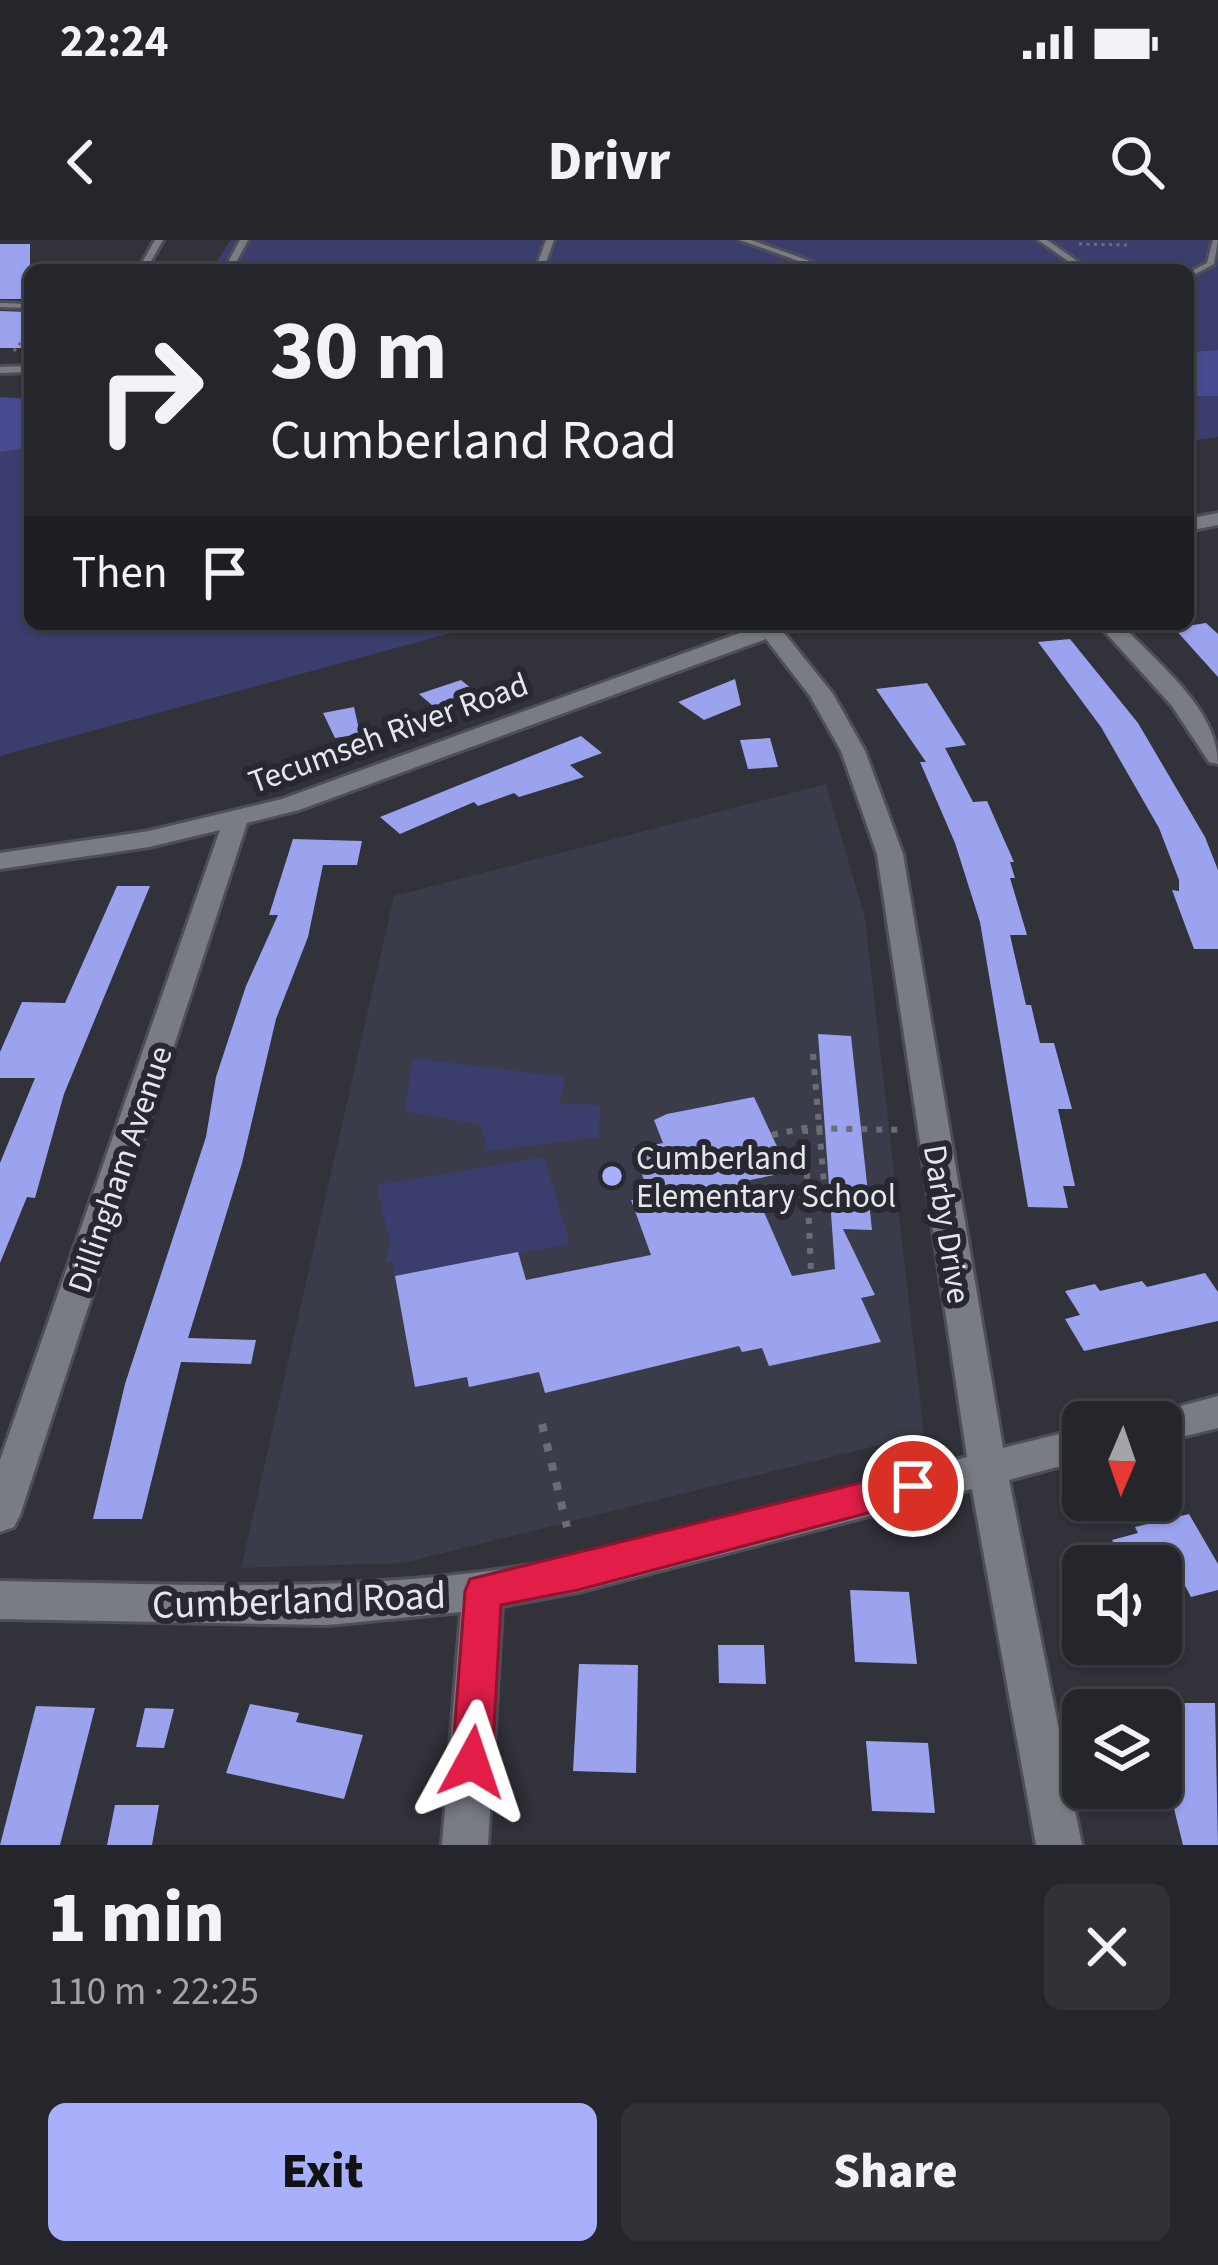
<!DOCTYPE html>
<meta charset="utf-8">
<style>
body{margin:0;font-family:"Source Sans 3",sans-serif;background:#313238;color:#f1f3f6;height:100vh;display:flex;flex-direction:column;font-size:45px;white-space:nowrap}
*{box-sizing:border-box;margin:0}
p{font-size:39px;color:#a3a5a9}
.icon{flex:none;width:66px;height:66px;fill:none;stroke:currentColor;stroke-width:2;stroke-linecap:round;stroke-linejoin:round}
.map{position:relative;height:1605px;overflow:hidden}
.sheet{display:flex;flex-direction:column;background:#25262c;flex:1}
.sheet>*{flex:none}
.guide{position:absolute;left:24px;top:24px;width:1170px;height:366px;border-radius:18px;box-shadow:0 3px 9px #0004,0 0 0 3px #424348;background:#25262c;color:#f1f3f6;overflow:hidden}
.needle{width:78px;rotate:182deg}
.buttons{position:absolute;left:1062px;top:1161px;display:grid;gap:24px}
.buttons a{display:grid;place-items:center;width:120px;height:120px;border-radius:18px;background:#25262c;box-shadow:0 3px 9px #0004,0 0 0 3px #424348;font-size:60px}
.pin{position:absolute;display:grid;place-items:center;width:102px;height:102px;color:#fff;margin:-51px;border:6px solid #fff;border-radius:50%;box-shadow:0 3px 12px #0007}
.me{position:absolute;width:132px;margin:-66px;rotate:5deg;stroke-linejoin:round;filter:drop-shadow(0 0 9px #0008)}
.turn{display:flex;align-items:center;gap:42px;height:252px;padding:0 48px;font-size:54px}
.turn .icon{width:156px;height:156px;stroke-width:2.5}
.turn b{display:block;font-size:84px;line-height:102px}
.then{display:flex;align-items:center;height:114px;padding:0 48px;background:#0003;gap:24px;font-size:45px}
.round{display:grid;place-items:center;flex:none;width:126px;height:126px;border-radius:18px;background:#313238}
.headline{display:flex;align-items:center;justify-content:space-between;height:204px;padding:0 48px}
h1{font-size:72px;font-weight:800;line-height:90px}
.button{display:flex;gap:24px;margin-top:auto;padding:24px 48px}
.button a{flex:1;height:138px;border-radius:18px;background:#a8b0fc;color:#111;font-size:48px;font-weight:800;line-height:138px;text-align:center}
.button a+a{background:#313238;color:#f1f3f6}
.status{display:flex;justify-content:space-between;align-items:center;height:84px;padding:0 60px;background:#25262c;direction:ltr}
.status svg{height:33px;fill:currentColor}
header{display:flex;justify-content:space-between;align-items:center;height:156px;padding:0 48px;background:#25262c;font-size:54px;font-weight:800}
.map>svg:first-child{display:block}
</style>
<div class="status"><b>22:24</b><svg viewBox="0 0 49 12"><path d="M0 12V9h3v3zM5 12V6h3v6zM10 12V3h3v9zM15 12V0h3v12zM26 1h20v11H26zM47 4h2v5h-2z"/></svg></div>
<header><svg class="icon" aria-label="back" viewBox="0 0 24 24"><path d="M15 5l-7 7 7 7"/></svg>Drivr<svg class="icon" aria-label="search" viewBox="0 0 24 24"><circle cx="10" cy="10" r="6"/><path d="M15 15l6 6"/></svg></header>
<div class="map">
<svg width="1218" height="1605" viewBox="0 0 1218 1605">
<rect width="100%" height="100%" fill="#31323a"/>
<!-- built -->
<path fill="#3a3c49" d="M826,544L865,678L924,1194L403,1323L241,1328L394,656Z"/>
<!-- green -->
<path fill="#3b3e6d" d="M231,0H1218V110L1188,112V30H211Z
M1188,156H1218V197L1188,201Z
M30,208V384H484L0,516V212Z
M413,818L565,837L560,863L600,865L599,897L488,911L481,885L405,871Z
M544,917L570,1004L395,1036L392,1021L384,1022L391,1005L376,945Z"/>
<!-- water -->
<path fill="#474a8e" d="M1218,110V156H1188V112Z
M0,157L30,159V208L0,212Z"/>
<!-- building -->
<path fill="#9ba3ef" d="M0,4H30V59H0Z
M0,71L30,72V108H0Z
M1206,383L1218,394V437L1174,388Z
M1070,399L1138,483L1205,597L1218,630V709H1194L1172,650L1179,651V640L1159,588L1101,487L1038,402Z
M735,439L741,465L704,480L678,462Z
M461,440L482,457L440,472L419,454Z
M927,443L966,505L945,508L973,562L987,561L1014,622H1010L1015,638H1010L1027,695H1010L1026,765H1031L1040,803H1054L1072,869H1058L1075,946H1063L1068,968L1028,967L980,682L955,603L920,522H926L876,449Z
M354,467L360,494L335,498L323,473Z
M581,496L602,513L570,525L584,537L519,557L514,553L478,566L474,562L400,594L380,577Z
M770,498L778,527L748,529L740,500Z
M293,599L362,601L357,625H323L308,697L276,779L242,923L188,1098L256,1100L251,1124L181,1122L142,1279H93L125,1144L206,897L216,837L246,746L278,675H269Z
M117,646H150L64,854L35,958L27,957L0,1023V923L35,838H0V812L22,762L65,763Z
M818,794L851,796L872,990L843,989L875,1055L861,1058L881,1102L769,1126L762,1108L742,1112L739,1106L545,1153L539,1132L469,1147L467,1137L415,1147L395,1036L518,1012L526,1040L651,1015L631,960L650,957L633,909L663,903L654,880L667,874L754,857L789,932L750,940L792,1036L835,1029Z
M1205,1033L1218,1052V1081L1084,1111L1065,1079L1080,1075L1065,1051L1095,1044L1100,1051L1142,1041L1147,1047Z
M1189,1274L1218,1324V1350L1191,1357L1184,1344L1161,1349V1326H1126L1112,1300L1138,1293L1135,1287Z
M850,1350L909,1352L917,1424L855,1422Z
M718,1405H764L766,1444L719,1443Z
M579,1424L638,1425L636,1533L573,1531Z
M1161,1463H1215L1218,1605H1183L1161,1516Z
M250,1464L299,1473L296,1482L363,1495L344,1559L226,1533Z
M36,1466L95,1468L60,1605H0Z
M145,1468L174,1469L164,1508L136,1507Z
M866,1501L928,1503L935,1573L872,1571Z
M115,1565H159L152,1605H107Z"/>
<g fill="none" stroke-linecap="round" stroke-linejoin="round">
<!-- lane casing -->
<g stroke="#4e4f56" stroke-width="6">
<path id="lane" d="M155,0H163L146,30H138Z
M240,0H248L232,30H224Z
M546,0H554L543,30H535Z
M740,0H751L835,30H824Z
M1038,0H1047L1090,30H1081Z
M1213,0H1218L1214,24L1188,38V33L1207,23Z
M0,63L30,64V68L0,67Z
M30,126V132L0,133V127Z"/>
</g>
<!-- street casing -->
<g stroke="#4e4f56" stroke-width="6">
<path id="street" d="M1218,273V285L1188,291V279Z
M794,384L784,393L833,454L865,511L903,614L1003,1208L1083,1188V1220L1009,1240L1082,1605H1036L972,1249L578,1352L502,1366L488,1605H442L461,1372L328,1385L0,1379V1341C161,1344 321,1352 481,1332C639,1313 811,1257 967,1217L877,614L841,511L810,456L766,399L299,570L247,583L20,1275L14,1287L0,1292V1220L220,590L149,607L0,629V613L149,591L282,559L762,385Z
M1098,384H1121C1157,423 1218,469 1218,524L1209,522L1172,466Z
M1218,1156V1188L1161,1202V1182H1144L1148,1175Z"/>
</g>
<!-- path-far2 -->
<path stroke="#6c6d74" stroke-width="3" stroke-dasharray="3 4.5" stroke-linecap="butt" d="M1079,4L1128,5
M14,111L30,91"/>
<!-- path-far1 -->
<path stroke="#6c6d74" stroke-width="6" stroke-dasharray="6 9" stroke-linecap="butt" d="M813,814L825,956
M805,888L811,1032
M772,895L805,888L906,890"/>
<!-- path -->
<path stroke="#6c6d74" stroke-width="8" stroke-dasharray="8 12" stroke-linecap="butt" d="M542,1184L567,1287"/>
<!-- lane -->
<use href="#lane" fill="#7a7c85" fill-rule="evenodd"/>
<!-- street -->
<use href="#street" fill="#7a7c85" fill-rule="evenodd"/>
</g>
<!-- route -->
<path fill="#e11d48" stroke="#92132f" stroke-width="3" d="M913,1230L925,1235L930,1246L925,1256L913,1261L578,1350L501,1365L492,1522L486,1536L472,1542L458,1536L452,1522L465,1351L470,1339Z"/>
<!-- markers -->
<circle fill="#a8b0fc" stroke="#272830" stroke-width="4.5" cx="612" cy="936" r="12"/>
<g text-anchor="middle" stroke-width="12" stroke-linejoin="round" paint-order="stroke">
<!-- street labels -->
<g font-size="33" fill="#e6e7ec" stroke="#272830">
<text transform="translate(388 492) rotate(-20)" y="12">Tecumseh River Road</text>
<text transform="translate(119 929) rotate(-71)" y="12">Dillingham Avenue</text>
<text transform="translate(948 984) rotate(81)" y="12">Darby Drive</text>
</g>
<!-- poi labels -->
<g font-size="33" fill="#e6e7ec" stroke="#272830" text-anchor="start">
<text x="636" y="929">Cumberland<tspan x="636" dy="38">Elementary School</tspan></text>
</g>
<!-- near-street labels -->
<g font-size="39" fill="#e6e7ec" stroke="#272830">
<text transform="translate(299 1359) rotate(-2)" y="14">Cumberland Road</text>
</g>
</g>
</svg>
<div class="buttons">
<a><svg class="needle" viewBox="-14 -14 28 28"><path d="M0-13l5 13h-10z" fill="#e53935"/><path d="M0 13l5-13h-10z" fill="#a3a5a9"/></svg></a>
<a><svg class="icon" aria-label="sound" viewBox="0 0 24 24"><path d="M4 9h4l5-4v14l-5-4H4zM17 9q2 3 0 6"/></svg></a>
<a><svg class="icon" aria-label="layers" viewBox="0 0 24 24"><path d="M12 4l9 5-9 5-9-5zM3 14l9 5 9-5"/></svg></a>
</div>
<div class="pin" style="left:913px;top:1246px;background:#d93025"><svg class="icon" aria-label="arrive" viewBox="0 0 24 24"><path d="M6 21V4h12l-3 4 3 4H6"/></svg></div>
<svg class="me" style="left:472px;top:1522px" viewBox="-20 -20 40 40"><path d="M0-17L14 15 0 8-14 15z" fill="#e11d48" stroke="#fff" stroke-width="4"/></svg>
<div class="guide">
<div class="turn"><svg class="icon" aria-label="right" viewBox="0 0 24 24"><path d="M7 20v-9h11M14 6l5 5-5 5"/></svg><div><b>30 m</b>Cumberland Road</div></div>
<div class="then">Then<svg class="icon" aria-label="arrive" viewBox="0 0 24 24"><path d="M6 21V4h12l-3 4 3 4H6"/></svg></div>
</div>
</div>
<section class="sheet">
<div class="headline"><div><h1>1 min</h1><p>110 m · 22:25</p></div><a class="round"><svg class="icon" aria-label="close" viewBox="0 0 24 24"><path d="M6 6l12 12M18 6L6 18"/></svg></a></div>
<div class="button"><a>Exit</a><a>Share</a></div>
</section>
